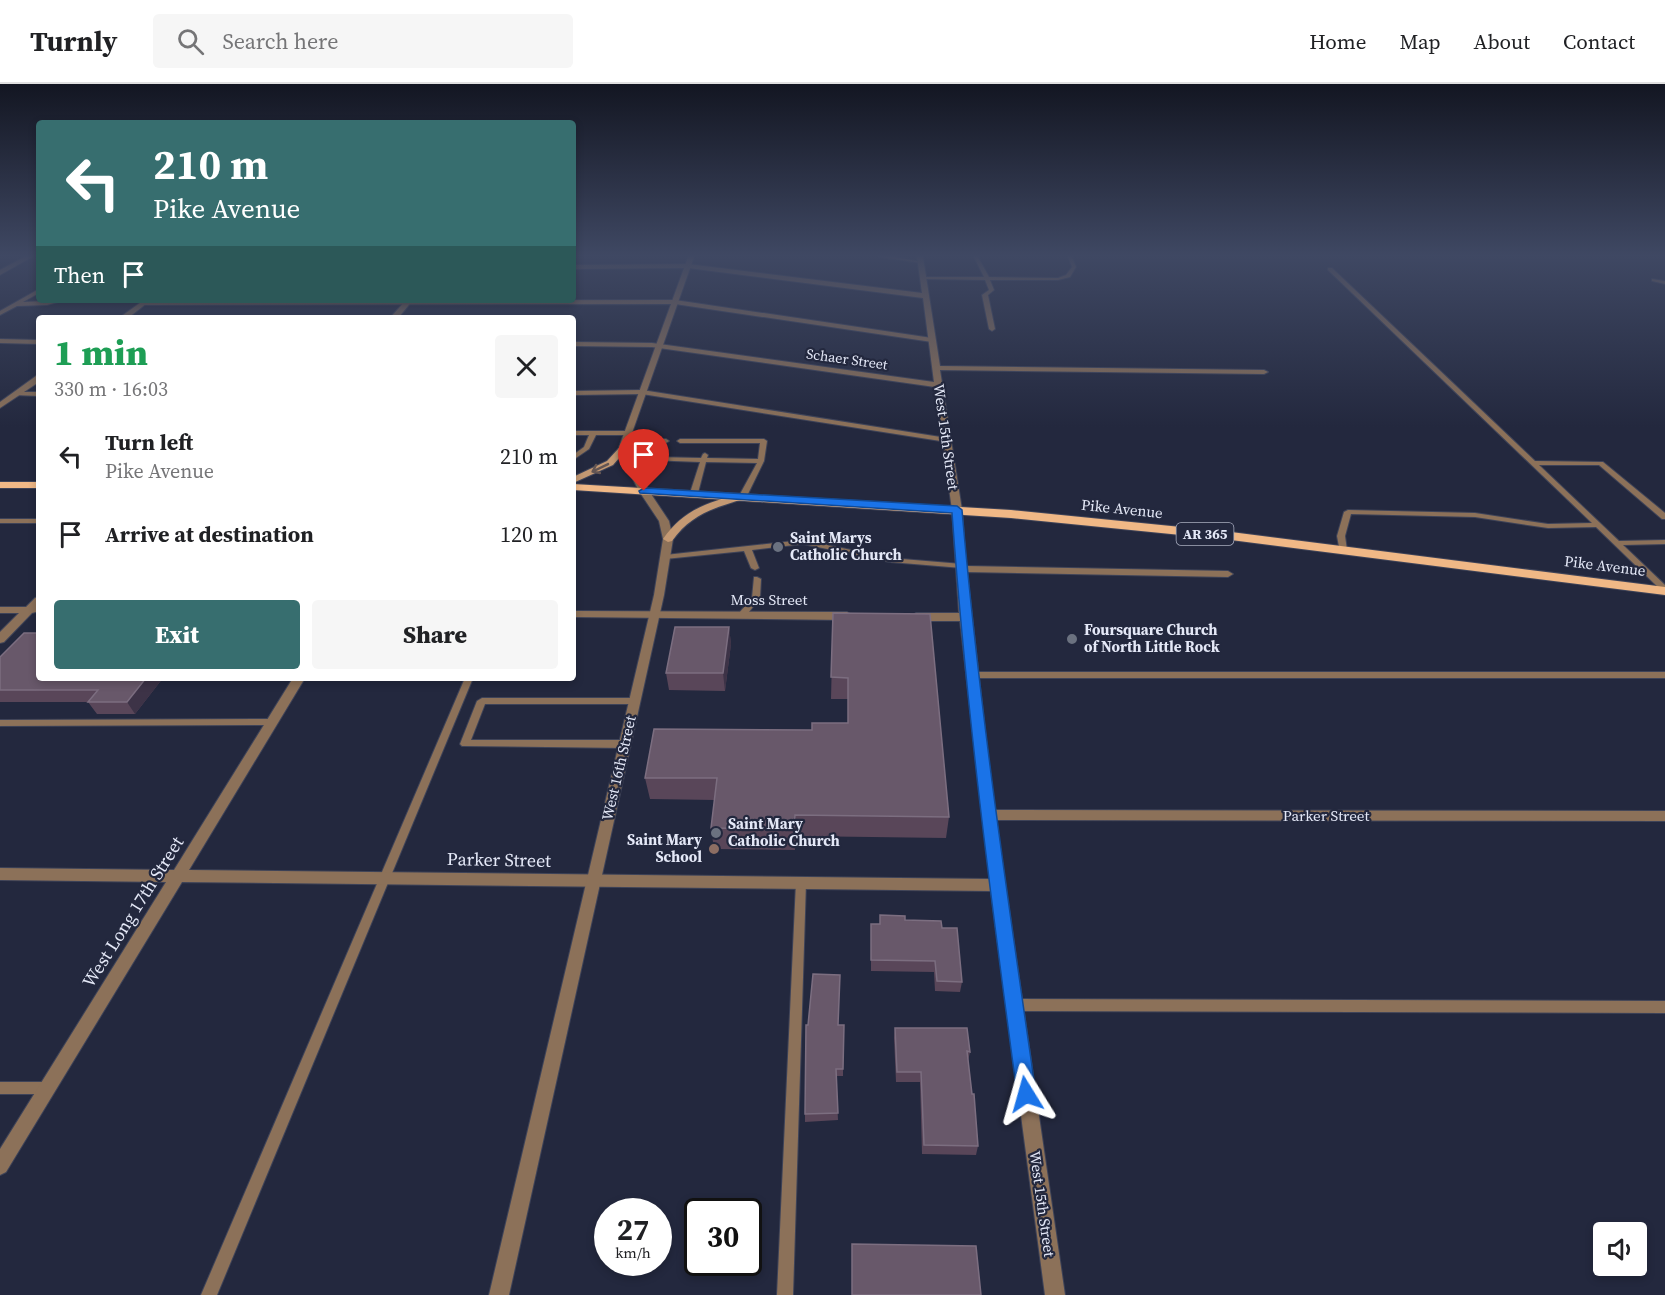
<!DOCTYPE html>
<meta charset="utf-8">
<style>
body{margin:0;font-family:"Source Serif 4",serif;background:#f6f6f6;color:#202124;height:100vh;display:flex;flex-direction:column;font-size:22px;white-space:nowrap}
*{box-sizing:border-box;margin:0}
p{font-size:20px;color:#757577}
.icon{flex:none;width:33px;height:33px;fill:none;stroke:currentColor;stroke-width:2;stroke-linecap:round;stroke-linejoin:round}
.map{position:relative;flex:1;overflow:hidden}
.drawer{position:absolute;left:36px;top:231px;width:540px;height:366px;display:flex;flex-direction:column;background:#fff;border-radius:6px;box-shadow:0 3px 9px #0003}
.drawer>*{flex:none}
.hud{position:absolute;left:36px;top:36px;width:540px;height:183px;border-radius:6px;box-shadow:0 3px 9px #0003;background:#376e6f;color:#fff;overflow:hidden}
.controls{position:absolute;left:1593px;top:1138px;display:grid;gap:12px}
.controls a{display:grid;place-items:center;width:54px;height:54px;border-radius:6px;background:#fff;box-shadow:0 3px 9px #0003;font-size:30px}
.speed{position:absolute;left:594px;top:1114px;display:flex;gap:12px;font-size:30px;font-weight:700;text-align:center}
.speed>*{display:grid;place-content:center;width:78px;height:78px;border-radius:50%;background:#fff;box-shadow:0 3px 9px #0003;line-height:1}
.speed small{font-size:15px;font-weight:400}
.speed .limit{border:3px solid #111;border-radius:9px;background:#fff;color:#111}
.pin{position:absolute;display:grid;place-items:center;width:51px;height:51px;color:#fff;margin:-62px -26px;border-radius:50% 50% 50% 0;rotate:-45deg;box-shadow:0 0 6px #0007}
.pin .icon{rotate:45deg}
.me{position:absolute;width:66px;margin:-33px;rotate:352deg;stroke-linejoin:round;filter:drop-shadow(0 0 4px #0008)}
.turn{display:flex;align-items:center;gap:21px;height:126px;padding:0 18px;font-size:27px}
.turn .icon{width:78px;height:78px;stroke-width:2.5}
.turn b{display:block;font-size:42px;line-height:51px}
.then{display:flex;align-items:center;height:57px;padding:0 18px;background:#0003;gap:12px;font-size:22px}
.round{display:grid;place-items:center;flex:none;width:63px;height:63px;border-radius:6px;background:#f6f6f6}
.head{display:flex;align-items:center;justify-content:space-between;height:102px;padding:0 18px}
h1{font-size:36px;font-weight:800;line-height:45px;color:#1e9e55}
.button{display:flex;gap:12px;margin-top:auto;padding:12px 18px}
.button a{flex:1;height:69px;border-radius:6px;background:#376e6f;color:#fff;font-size:24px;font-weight:800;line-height:69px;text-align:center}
.button a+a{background:#f6f6f6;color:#202124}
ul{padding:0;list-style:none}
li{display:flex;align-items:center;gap:18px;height:78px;padding:0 18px}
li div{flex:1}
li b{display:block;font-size:22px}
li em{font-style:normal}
header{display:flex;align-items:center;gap:36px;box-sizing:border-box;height:84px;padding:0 30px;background:#fff;border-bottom:2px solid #e0e0e0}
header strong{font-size:28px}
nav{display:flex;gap:33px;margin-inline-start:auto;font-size:21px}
.search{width:420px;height:54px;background:#f6f6f6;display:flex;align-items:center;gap:15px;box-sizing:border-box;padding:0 21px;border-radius:6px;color:#757577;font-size:22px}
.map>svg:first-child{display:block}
</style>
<header>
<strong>Turnly</strong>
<div class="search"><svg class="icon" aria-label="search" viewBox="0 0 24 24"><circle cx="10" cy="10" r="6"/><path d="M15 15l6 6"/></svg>Search here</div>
<nav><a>Home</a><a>Map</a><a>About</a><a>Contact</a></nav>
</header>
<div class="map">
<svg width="1665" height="1211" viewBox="0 0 1665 1211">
<rect width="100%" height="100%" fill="#23283e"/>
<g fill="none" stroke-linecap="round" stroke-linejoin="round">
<!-- service casing -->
<g stroke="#3e4358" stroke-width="2">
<path id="service" d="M879,173H894L923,178L921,179Z
M974,173H978L989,193L1058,194L1066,191L1072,183L1068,173H1072L1076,183L1070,193L1058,196H990L994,206L988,211L995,245L992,247L989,245L982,211L989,206L985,196L923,195L921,194L923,193H984Z
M1328,184H1332L1535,377L1603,378L1665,429V435H1662L1599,381H1539L1619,457L1665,456V460L1623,461L1665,501V507H1662L1596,443L1548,444L1475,433L1351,430L1345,452L1347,466L1343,468H1340L1337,452L1344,428L1348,426L1475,429L1548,440L1592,439L1328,186Z
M1652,195L1665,197V200L1652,197Z
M39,205V209L23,218L65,216L47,221L17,222L0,231V227Z
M675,216L932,254L935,256L932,258L675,220L144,221L141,219L144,217Z
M642,306L947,354L950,356L947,358L642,310L573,311V307Z
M16,308H39V312L14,311V309Z
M573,347H627L630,349L627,351H596L589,365L573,376V371L584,363L589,351H573Z
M655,355H666L669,357L666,359H658L654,373L701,374L703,370L705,369L708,371L707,374L758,375L760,359H680L677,357L680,355H764L767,357L764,377L747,412L743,414L739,412L757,379L706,378L698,409L694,411L690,409L700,378L648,376L647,375L651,359L625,360L622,358L625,356Z
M0,435H39V439H0Z
M803,456L890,474L962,480L966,482L962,484L890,478L803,460L752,466L759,484L755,486L751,484L744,467L665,475L661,473L665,471Z
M754,493H757L761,495L760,514L745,533H739L738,531L739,529L752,514Z
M972,588H1665V594H972L968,591Z
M465,594H473L217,1211H201Z
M482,614H635L640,617L635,620H485L471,656H625L628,658L630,660L628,662L625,664L462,662L460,660L477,617Z
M273,635L276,636L278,638L276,640L273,641L0,642V636Z
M801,793L805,795L806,798L793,1211H777L796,798L797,795Z
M1014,915L1665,917V929L1014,927L1010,925L1008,921L1010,917Z
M0,998H48L53,999L54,1004L53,1009L48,1010H0Z"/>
</g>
<!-- minor casing -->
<g stroke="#3e4358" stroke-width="2">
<path id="minor" d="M24,173H32L0,191V186Z
M917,173H923L940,282L1264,286L1268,288L1264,290L940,286L962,426L966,482L1228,487L1233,490L1228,493L967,488L994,726L1665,727V737L996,736L1065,1211H1045L991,807L182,798L6,1088L0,1091V1065L166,798L0,796V784L174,786L293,594H305L189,786L990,795L960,537H916L910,533L916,529H959L952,426L935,303L652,263L573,262V258L652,259L934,298L923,214L688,184L573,185V181L688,180L922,209Z
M406,216H413L398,234H390Z
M0,255L39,256V260L0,259Z
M39,513V522L36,528L32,529L4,558L0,559V548L19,529H0V523H26L35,514Z
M573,527L847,528L853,532L847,536L573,533Z"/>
</g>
<!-- tertiary casing -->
<g stroke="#3e4358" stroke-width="2">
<path id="tertiary" d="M688,173H694L626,366L649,407L669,437L673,455L664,511L509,1211H489L654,511L663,455L659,437L639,407L618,366Z
M144,216H151L128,234H119Z
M36,292H39V298L0,324V318Z"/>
</g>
<!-- secondary casing -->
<g stroke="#3e4358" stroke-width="2">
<path id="secondary" d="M622,363L626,366L613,381L573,399V393L607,377L619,364Z
M743,409L748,412L746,414C715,424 692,429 672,457L668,458L663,455C684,425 709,418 743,409Z"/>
</g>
<!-- primary casing -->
<g stroke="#3e4358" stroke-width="2">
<path id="primary" d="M0,398H39V404H0Z
M573,400L1011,426L1231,448L1665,503V511L1231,456L1011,434L573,406Z"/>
</g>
<!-- service -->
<use href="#service" fill="#8c7159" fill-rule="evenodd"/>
<!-- minor -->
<use href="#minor" fill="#8c7159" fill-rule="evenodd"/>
<!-- tertiary -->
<use href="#tertiary" fill="#8c7159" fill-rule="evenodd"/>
<!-- secondary -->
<use href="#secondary" fill="#c49973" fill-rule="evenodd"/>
<!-- primary -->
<use href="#primary" fill="#f0b886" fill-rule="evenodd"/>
</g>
<!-- wall -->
<path fill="#594659" d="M833,529L949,733L946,754L796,752L795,766L714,765L711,744L715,716L650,715L645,694L812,646L848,639V615H831Z
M729,543L731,560L725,607L669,606L666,589Z
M0,573L163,594L135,630H97L88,618H0Z
M880,831L942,844L962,898L960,908L935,907L934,888L871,887V840H880Z
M838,941L843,985V992H836L838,1036L805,1038V1030Z
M895,944L970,968L968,977L978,1062L976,1071L922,1070L920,998H896L894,954Z"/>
<!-- shaded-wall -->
<path fill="#3d3347" d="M729,543L731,560L725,607L723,589Z
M146,594H163L135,630L127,618Z
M795,731L796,752L795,766L794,745Z"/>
<!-- building -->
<path fill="#68586a" stroke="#7c6e80" stroke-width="1.5" d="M833,529L930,530L949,733L795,731L794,745L711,744L717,694H645L654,645L812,646V639H848V594L831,593Z
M675,543H729L723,589H666Z
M24,549H39V594H146L127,618H88L98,606H0V573Z
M880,831L905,832V836L941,837L942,844H957L962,898L937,897L935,877L871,876V840H880Z
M813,890L840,891L838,941H844L843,985H836L838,1029L805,1030L806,941H808Z
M895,944H967L970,968L967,967L972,1010H974L978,1062L924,1061L921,988H897Z
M852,1160L976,1162L981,1211H852Z"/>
<!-- one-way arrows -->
<defs><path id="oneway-shaft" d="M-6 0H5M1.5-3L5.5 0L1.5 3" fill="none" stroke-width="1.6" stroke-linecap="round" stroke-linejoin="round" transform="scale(1.5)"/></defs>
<use stroke="#635553" href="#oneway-shaft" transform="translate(600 384) rotate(154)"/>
<!-- sky -->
<linearGradient id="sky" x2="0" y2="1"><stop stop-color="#131622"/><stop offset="0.5" stop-color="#3f4863"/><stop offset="1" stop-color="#3f4863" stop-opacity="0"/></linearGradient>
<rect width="1665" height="343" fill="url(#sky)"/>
<!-- route -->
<path fill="#1a73e8" stroke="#114b97" stroke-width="1.5" d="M644,404L957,422L962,426C979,622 1008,816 1036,1010L1033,1017L1026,1020L1019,1017L1017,1010C991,817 966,624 952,429L640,409L639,407Z"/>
<!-- markers -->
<g fill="#6b7280" stroke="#23283e" stroke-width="2">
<circle cx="778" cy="463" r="6"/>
<circle cx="1072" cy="555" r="6"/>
<circle cx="716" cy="749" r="6"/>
</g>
<circle fill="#8d6e63" stroke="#23283e" stroke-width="2" cx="714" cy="765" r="6"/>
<g text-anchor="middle" stroke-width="4.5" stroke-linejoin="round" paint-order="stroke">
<!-- far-street labels -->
<g font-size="14" fill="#e4e8f7" stroke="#23283e">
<text transform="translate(847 275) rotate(8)" y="5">Schaer Street</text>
</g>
<!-- shield labels -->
<rect fill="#23283e" stroke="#aaaec0" stroke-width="1.5" x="1176.5" y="439" width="57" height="22" rx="4.5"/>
<g font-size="14" font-weight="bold" fill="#e4e8f7">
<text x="1205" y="455">AR 365</text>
</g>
<!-- street labels -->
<g font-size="15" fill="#e4e8f7" stroke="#23283e">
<text transform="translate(946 353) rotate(82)" y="5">West 15th Street</text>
<text transform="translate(1122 425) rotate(6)" y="5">Pike Avenue</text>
<text transform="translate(1605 482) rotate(7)" y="5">Pike Avenue</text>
<text x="769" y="521">Moss Street</text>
<text transform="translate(619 684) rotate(-77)" y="5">West 16th Street</text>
<text x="1326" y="737">Parker Street</text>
<text transform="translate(1042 1120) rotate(82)" y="5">West 15th Street</text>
</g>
<!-- poi labels -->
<g font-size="15" font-weight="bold" fill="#e4e8f7" stroke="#23283e" text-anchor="start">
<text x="790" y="459">Saint Marys<tspan x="790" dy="17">Catholic Church</tspan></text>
<text x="1084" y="551">Foursquare Church<tspan x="1084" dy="17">of North Little Rock</tspan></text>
<text x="728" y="745">Saint Mary<tspan x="728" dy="17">Catholic Church</tspan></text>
<text x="702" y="761" text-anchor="end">Saint Mary<tspan x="702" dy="17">School</tspan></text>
</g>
<!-- near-street labels -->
<g font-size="18" fill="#e4e8f7" stroke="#23283e">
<text transform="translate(499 776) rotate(1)" y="6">Parker Street</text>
<text transform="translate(133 828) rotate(-58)" y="6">West Long 17th Street</text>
</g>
</g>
</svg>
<div class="controls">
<a><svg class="icon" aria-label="sound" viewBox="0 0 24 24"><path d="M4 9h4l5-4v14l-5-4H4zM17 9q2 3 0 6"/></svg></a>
</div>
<div class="speed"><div>27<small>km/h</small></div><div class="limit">30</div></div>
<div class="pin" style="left:644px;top:407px;background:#d93025"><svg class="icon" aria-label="arrive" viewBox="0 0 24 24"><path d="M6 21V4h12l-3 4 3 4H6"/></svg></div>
<svg class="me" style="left:1026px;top:1010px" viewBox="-20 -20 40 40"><path d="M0-17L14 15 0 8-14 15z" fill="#1a73e8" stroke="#fff" stroke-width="4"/></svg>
<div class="hud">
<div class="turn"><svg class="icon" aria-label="left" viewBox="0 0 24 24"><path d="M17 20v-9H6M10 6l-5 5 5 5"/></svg><div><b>210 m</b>Pike Avenue</div></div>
<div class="then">Then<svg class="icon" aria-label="arrive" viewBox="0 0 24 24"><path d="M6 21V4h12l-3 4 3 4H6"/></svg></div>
</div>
<section class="drawer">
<div class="head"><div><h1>1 min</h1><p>330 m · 16:03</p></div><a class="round"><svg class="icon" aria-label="close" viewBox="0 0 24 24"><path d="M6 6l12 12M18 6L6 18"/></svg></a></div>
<ul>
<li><svg class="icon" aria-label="left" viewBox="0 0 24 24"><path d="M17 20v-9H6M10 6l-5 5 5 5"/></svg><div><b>Turn left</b><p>Pike Avenue</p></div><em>210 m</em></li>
<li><svg class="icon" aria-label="arrive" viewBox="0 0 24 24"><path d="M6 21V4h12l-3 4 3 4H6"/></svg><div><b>Arrive at destination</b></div><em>120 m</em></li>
</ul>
<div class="button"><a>Exit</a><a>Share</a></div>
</section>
</div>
